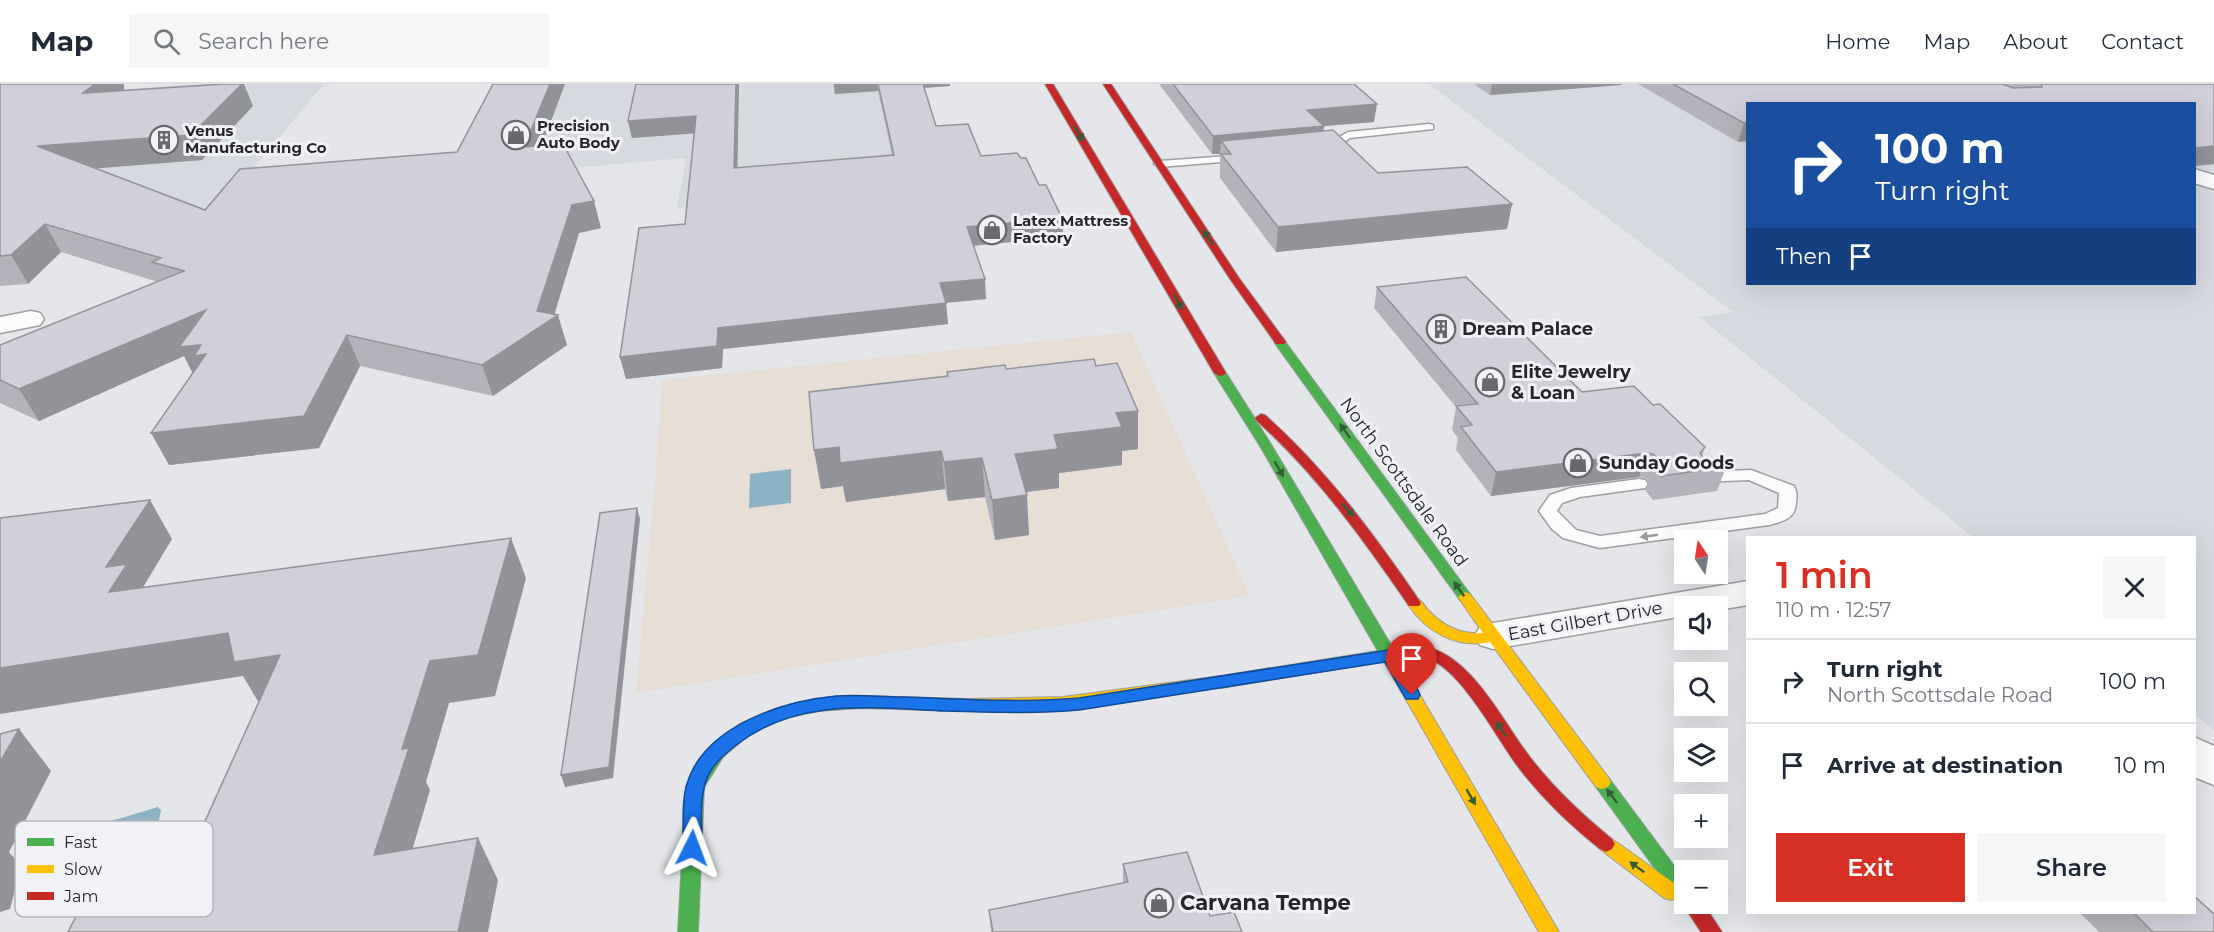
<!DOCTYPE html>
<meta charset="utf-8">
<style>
body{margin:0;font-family:Montserrat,sans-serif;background:#f6f6f7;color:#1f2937;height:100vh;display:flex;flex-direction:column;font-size:22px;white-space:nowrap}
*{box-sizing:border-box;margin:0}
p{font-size:20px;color:#747a83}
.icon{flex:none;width:33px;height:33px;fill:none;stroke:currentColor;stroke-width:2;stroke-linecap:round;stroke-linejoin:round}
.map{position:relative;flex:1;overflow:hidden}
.drawer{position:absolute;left:1746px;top:452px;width:450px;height:378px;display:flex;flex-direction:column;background:#fff;border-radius:0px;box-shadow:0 6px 24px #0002}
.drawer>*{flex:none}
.guide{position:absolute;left:1746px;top:18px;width:450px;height:183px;border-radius:0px;box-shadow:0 6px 24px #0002;background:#1a4fa0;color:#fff;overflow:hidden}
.needle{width:39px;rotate:348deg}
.buttons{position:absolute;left:1674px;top:446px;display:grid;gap:12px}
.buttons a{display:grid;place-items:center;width:54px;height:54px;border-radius:0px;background:#fff;box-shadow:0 6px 24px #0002;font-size:30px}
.pin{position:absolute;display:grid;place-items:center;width:51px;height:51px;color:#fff;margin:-62px -26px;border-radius:50% 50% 50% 0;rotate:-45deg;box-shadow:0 0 6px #0007}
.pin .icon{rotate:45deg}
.me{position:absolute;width:66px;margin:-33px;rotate:3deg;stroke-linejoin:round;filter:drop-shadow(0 0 4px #0008)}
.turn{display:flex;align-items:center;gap:21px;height:126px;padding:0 30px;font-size:27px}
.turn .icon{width:78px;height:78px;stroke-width:2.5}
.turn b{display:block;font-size:42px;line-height:51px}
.then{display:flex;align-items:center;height:57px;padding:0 30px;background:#0003;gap:12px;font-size:22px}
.round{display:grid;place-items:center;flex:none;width:63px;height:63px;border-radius:0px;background:#f6f6f7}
.headline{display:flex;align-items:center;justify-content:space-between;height:102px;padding:0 30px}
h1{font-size:36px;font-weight:600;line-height:45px;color:#d93025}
.button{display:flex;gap:12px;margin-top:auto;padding:12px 30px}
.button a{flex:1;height:69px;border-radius:0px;background:#d93025;color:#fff;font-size:24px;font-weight:600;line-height:69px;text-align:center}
.button a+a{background:#f6f6f7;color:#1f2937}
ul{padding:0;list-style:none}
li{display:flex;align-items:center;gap:18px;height:84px;padding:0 30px;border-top:2px solid #e0e1e3}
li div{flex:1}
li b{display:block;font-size:22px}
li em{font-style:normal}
header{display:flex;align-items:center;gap:36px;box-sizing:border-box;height:84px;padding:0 30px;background:#fff;border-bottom:2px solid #e0e1e3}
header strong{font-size:28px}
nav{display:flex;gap:33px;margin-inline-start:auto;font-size:21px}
.search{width:420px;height:54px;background:#f6f6f7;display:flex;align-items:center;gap:15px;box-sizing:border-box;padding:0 21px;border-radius:0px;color:#747a83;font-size:22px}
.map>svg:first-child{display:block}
</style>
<header>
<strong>Map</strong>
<div class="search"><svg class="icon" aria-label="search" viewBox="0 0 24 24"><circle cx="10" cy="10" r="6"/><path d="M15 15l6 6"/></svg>Search here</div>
<nav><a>Home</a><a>Map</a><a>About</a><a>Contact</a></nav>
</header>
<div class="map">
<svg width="2214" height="848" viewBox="0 0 2214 848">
<rect width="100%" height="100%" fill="#e4e6e9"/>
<!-- commercial -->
<path fill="#e7ded6" d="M1131,248L1250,512L636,609L656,387L662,296Z"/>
<!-- built -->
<path fill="#d6d9e0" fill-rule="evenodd" d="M197,0H324L220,124L0,142V123L141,4Z
M510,0H876L909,103L677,124L686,74L467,93Z
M1429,0H2214V646L2195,631L2194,453H1973L1699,233L1733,228ZM1748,20H2194V200H1748Z"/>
<!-- water -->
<path fill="#8cb2c4" d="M791,385V419L749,424L750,390Z
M158,723L161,726C157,747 148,800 129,812C116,820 93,820 78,823L72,821L94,776L100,745L108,738Z"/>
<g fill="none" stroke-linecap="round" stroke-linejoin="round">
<!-- lane casing -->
<g stroke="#9c9ea0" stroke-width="3">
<path id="lane" d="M1429,40L1433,41V45L1350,54L1334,65L1323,69L1317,66L1348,48Z
M1242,71L1246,72V76L1160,83L1154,80L1160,77Z
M1751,386L1794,402C1797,408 1797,411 1796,417C1796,434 1785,437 1769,441L1600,464L1563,454L1552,445L1539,427L1550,411L1571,404L1639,395L1645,396L1648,400L1645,404L1580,413L1562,419L1557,427L1576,446L1600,452L1765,430L1778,424L1779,409L1749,396L1703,398L1697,397L1694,393L1697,389L1703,388Z"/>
</g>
<!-- street casing -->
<g stroke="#9c9ea0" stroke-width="3">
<path id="street" d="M2194,85L2214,91V105L2194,99Z
M31,227L40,229L44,235L40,241L0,249V233Z
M1748,497V521L1718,526V522H1684V532L1493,565L1480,561L1474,552L1480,543L1493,539Z
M2194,653L2214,662V701L2194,693Z"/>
</g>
<!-- fast casing -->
<g stroke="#9c9ea0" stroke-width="2">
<path id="fast" d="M1280,255L1284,256L1470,510L1472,513L1470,516H1460L1274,258Z
M1220,286L1226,289L1272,362L1397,571L1416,605L1414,609L1408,611L1402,609L1384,577L1221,604L1215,602L1213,598L1215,594L1221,592L1378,567L1260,362L1214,289Z
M860,612L966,615L972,617L974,621L972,625L966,627L860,624L819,627L784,634L752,648L723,673L704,703L698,848H678L686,702L711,663L740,640L775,625L819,615Z
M1602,691L1608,693L1684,795V817L1677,815L1596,703L1593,698L1596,693Z"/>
</g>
<!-- slow casing -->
<g stroke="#9c9ea0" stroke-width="2">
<path id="slow" d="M1465,508L1470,510L1608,693L1611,698L1608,703L1602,705L1596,703L1490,558C1456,565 1425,547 1407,519L1409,516C1413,514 1414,513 1418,515C1422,517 1425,523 1428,526C1443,542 1461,551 1483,549L1458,513Z
M1221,592L1227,594L1229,598L1227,602L1125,618L1063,625L999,628L960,625L958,621L960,617L966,615L1063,613Z
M1408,599L1414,601L1559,848H1539L1400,605L1402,601Z
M1606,752L1612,755L1678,802L1681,808L1678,814L1671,816L1664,814L1600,765L1597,760L1600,755Z"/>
</g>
<!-- jam casing -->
<g stroke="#9c9ea0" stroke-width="2">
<path id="jam" d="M1045,0H1053L1226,289L1224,291L1220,292L1214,289Z
M1103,0H1111L1239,194L1286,258L1284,260H1276L1230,195Z
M1261,330L1265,331C1326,385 1373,449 1419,516L1421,519L1419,522H1409C1363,455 1317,391 1257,337L1255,334Z
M1420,562C1471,567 1504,641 1533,677C1556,706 1584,732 1612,755L1615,760L1612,765L1606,768L1600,765C1571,742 1544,716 1522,688C1498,658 1462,584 1425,573C1414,570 1400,575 1389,576L1383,575L1381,571L1383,567Z
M1684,815V819H1703L1722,848H1701L1682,819Z"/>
</g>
<!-- lane -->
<use href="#lane" fill="#fbfbfc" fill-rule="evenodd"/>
<!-- street -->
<use href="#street" fill="#fbfbfc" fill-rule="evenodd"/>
<!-- fast -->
<use href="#fast" fill="#4caf50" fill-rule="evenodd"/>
<!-- slow -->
<use href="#slow" fill="#ffc107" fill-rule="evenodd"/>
<!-- jam -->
<use href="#jam" fill="#c62828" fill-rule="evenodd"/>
</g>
<!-- wall -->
<path fill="#b4b3bb" d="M0,0L124,7L253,22L202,76L95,84L205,126L457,68L565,0L542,62L601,144L579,149L554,230L567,261L493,312L360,282L319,364L169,381L193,289L184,272L39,337L0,319V261L158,198L61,168L28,200L0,202Z
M636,0H739V4L737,84L892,71L878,7L835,10L833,0H950V2L924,4L936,42L981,72L1039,101L1062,134L1063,153L974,162L986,215L946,219L948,240L723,265L722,284L626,295L620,273L685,140L694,49L632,54L628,37Z
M1159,0H1354L1374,38L1324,42L1323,47L1378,89L1512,120L1507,145L1276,168L1220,94V70H1212Z
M1474,0H1622L1621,1L1490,11Z
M1638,0H2214V80L2194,82V20H1748V57L1738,58Z
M1377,203L1582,308L1653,321L1705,363L1702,372L1704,375L1726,383L1717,407L1653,416L1645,406L1648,396L1645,394L1639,393L1491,412L1456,366L1458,354L1452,346L1456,323L1374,224Z
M1096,282L1138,327V365L1122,367V381L1059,389V404L1026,408L1029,451L995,456L985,413L948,417L945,405L846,418L843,402L821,405L1006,285Z
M1123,780L1210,832L1242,848H991L989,826L1123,799Z
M2079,828H2194L2214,848H2099Z"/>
<!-- shaded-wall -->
<path fill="#929299" d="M95,0H124V9H83Z
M242,0H244L253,22L202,76L51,88L37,62Z
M550,0H565L531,89L524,63Z
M736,0H739V4L737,102L734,84Z
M834,0H877L878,7L835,10Z
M920,0H950V2L920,4Z
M1492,0H1622L1621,1L1490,11Z
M1377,20L1374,38L1324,42L1322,60L1221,57L1220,70H1212L1213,52L1307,26Z
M696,32L700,49L632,54L628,37Z
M1744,39H1748V57L1738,58Z
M2214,62V80L2194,82V64Z
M594,117L601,144L579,149L553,235L558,231L567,261L493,312L482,281L572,121Z
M1512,120L1507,145L1276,168L1278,143Z
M1062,134L1063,153L969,162L967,143Z
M45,140L61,168L28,200L11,171Z
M985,195L986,215L942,219L940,199Z
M946,219L948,240L723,265L722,284L626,295L620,273L718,244Z
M206,226L222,301L195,294L184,272L39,337L19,305Z
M347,251L360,282L319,364L169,381L151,349Z
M1138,327V365L1122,367V381L1059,389V404L1017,409L1015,370L1054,351L1116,329Z
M839,363L941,367L945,405L846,418L843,402L821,405L814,366Z
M1646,369L1639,393L1491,412L1496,388Z
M982,374L985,413L948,417L944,378Z
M1027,411L1029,451L995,456L992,416Z
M150,416L172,455L142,505L109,508L106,483Z
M637,424L640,435L613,694L565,703L561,691Z
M511,454L526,494L495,612L449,619L426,698L430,706L398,814L374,771L402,665L430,577Z
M228,549L280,571L259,619L243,592L0,630V584Z
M19,645L51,687L9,768L21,782L10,825L0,828V678Z
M478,754L498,796L488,848H458Z"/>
<!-- building -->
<path fill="#d1d0da" stroke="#929299" stroke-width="1.5" d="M0,0H95L83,9L225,0H242L191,51L37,62L205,126L240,85L457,68L493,0H550L524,63L563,60L594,117L572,121L537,227L558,231L482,281L347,251L304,332L151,349L206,270L194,272L201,261L179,263L206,226L19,305L0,296V261L184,187L152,178L161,174L45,140L11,171L0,172Z
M636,0H736L734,84L894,71L878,0H923L936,42L968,40L981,72L1017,69L1021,74H1026L1039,101H1046L1062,134L967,143L985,195L940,199L946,219L718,244L717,262L620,273L639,144L685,140L696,32L628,37Z
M1173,0H1354L1377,20L1307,26L1324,42L1213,52Z
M1673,0H2002L2013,4L2042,3L2041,0H2214V62L2194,64V20H1748V39H1744Z
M1333,46L1378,89L1467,83L1512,120L1278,143L1221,70H1231L1221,57Z
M1466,193L1582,308L1634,302L1653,321L1660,320L1705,363L1700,369L1704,375L1719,376L1726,383L1661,392L1652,382L1658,375L1653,370L1646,369L1496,388L1461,343L1472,341L1456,322L1478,320L1377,203Z
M1094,275L1096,282L1117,279L1138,327L1116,329L1122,343L1054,351L1058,365L1015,370L1027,411L992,416L982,374L944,378L941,367L840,379L839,363L814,366L809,308L948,292L947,288L1005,281L1006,285Z
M150,416L106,483L127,480L109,508L511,454L478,571L430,577L402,665L409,664L374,771L478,754L458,848H68L82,821L174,806L280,571L234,578L228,549L0,584V434Z
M637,424L609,683L561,691L600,429Z
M19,645L0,678V650Z
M1187,768L1210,832L1234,828L1242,848H993L989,826L1128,798L1123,780Z
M2194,812L2214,830V848H2153L2133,828H2194Z"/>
<!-- one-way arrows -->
<defs><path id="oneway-solid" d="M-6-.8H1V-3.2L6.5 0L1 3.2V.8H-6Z" transform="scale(1.5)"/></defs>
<g fill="#355d38">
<use href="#oneway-solid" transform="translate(1079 50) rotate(59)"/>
<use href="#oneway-solid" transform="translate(1208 153) rotate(-123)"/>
<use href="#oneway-solid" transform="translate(1178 218) rotate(60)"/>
<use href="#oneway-solid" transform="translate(1345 347) rotate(-126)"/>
<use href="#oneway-solid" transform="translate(1279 385) rotate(60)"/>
<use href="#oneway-solid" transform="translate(1348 426) rotate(48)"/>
<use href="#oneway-solid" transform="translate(1459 505) rotate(-126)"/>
<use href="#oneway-solid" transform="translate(1501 645) rotate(-125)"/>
<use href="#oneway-solid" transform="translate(1612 712) rotate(-127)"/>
<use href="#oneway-solid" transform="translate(1471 713) rotate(60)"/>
<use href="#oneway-solid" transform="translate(1637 783) rotate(-144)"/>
</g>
<use fill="#9b9b9d" href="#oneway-solid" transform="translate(1649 452) rotate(172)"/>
<!-- route -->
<path fill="#1a73e8" stroke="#114b97" stroke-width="1.5" d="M1389,566L1395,567L1418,606L1420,611L1418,615H1406L1385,578L1079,626C1034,630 991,628 946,627C874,624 800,613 739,659C728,667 717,676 710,688C698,709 702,741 702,764L699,770L692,772L686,770L683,764C684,745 681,719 687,700C704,642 783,617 836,612C859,610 882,613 905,613C963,615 1021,619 1079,614Z"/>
<!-- icons -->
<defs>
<g id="shop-ring" transform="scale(1.5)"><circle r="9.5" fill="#f0f2f7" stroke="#68696c" stroke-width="1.5"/><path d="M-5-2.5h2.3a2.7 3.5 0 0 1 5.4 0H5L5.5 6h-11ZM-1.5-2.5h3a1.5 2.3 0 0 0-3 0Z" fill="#68696c"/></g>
<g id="building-ring" transform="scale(1.5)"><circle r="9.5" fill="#f0f2f7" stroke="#68696c" stroke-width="1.5"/><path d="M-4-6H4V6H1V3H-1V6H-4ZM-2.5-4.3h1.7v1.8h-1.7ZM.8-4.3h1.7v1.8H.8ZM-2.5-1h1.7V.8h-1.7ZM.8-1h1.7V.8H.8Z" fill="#68696c"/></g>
</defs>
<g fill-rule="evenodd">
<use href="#shop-ring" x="516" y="51"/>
<use href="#building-ring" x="164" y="56"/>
<use href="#shop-ring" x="992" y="146"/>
<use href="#building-ring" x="1441" y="245"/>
<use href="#shop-ring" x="1490" y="298"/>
<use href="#shop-ring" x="1578" y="379"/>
<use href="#shop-ring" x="1159" y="819"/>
</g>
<g text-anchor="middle" stroke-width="6" stroke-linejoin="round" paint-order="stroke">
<!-- far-poi labels -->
<g font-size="15" font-weight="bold" fill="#252628" stroke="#f0f2f7" text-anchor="start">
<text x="537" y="47">Precision<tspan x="537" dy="17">Auto Body</tspan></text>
<text x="185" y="52">Venus<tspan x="185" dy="17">Manufacturing Co</tspan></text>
<text x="1013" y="142">Latex Mattress<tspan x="1013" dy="17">Factory</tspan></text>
</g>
<!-- poi labels -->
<g font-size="18" font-weight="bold" fill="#252628" stroke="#f0f2f7" text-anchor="start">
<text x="1462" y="251">Dream Palace</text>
<text x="1511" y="294">Elite Jewelry<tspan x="1511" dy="21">&amp; Loan</tspan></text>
<text x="1599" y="385">Sunday Goods</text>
</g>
<!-- street labels -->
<g font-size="18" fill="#252628" stroke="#f0f2f7">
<text transform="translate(1404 398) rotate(54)" y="6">North Scottsdale Road</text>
<text transform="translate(1585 537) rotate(-10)" y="6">East Gilbert Drive</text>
</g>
<!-- near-poi labels -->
<g font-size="21" font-weight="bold" fill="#252628" stroke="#f0f2f7" text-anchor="start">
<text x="1180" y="826">Carvana Tempe</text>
</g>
</g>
<!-- legend -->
<rect x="15" y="737" width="198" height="96" rx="9" fill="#f0f2f7" stroke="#b3b5b9" stroke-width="1.5"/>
<rect x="27" y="754" width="27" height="8" fill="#4caf50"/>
<rect x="27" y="781" width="27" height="8" fill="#ffc107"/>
<rect x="27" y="808" width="27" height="8" fill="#c62828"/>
<g font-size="16" fill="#252628">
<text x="64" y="764">Fast</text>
<text x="64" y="791">Slow</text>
<text x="64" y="818">Jam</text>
</g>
</svg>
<div class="buttons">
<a><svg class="needle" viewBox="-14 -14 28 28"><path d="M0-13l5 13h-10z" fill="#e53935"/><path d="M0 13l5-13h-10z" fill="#747a83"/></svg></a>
<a><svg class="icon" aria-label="sound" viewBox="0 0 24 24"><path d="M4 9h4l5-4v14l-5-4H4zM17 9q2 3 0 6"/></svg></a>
<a><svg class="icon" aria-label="search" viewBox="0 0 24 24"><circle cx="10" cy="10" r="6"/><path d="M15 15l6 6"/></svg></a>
<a><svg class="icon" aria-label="layers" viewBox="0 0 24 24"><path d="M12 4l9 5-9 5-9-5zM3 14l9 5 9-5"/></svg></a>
<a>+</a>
<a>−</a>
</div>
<div class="pin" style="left:1412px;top:611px;background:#d93025"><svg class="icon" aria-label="arrive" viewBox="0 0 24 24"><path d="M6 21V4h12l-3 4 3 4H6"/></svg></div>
<svg class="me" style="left:692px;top:764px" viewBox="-20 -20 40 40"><path d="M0-17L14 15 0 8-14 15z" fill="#1a73e8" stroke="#fff" stroke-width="4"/></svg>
<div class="guide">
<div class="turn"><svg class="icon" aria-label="right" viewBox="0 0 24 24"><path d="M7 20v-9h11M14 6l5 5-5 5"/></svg><div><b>100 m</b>Turn right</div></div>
<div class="then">Then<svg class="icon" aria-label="arrive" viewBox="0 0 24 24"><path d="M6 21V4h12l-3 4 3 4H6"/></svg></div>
</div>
<section class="drawer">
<div class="headline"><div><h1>1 min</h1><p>110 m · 12:57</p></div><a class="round"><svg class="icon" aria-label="close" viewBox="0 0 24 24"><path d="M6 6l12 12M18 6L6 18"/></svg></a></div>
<ul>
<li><svg class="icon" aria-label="right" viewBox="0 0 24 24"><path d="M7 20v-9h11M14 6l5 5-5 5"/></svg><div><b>Turn right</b><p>North Scottsdale Road</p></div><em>100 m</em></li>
<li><svg class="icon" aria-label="arrive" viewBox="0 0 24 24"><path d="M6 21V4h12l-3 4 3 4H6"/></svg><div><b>Arrive at destination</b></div><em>10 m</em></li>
</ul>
<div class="button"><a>Exit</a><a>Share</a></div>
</section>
</div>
